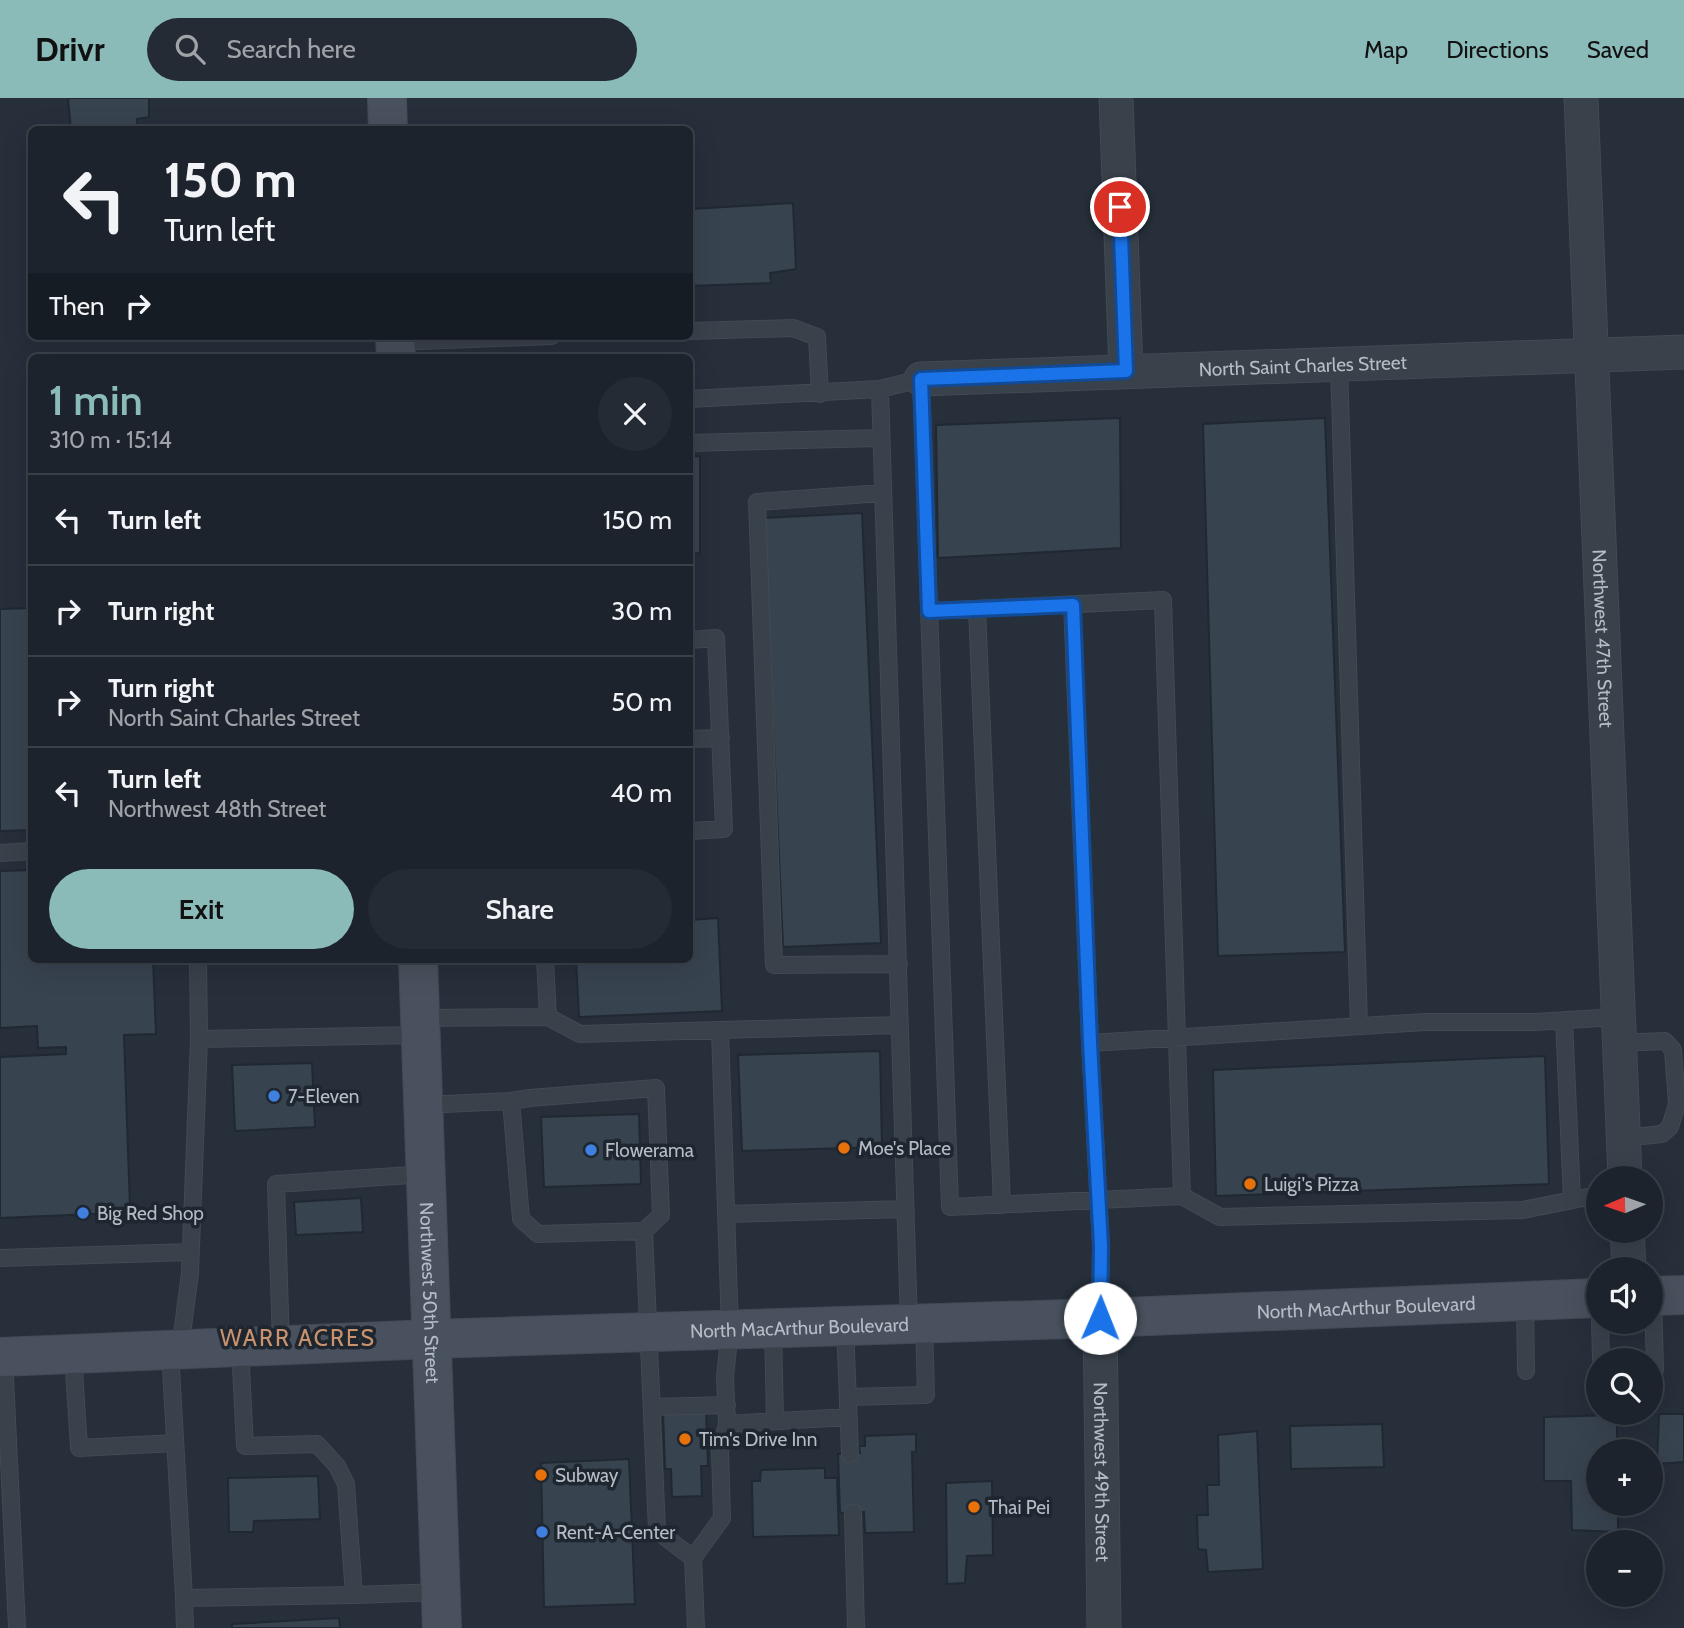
<!DOCTYPE html>
<meta charset="utf-8">
<style>
body{margin:0;font-family:Cabin,sans-serif;background:#252b34;color:#f1f3f6;height:100vh;display:flex;flex-direction:column;font-size:26px;white-space:nowrap}
*{box-sizing:border-box;margin:0}
p{font-size:23px;color:#a0a4a9}
.icon{flex:none;width:38px;height:38px;fill:none;stroke:currentColor;stroke-width:2;stroke-linecap:round;stroke-linejoin:round}
.map{position:relative;flex:1;overflow:hidden}
.details{position:absolute;left:28px;top:256px;width:665px;height:609px;display:flex;flex-direction:column;background:#1c232c;border-radius:10px;box-shadow:0 7px 28px #0002,0 0 0 2px #3a4048}
.details>*{flex:none}
.guide{position:absolute;left:28px;top:28px;width:665px;height:214px;border-radius:10px;box-shadow:0 7px 28px #0002,0 0 0 2px #3a4048;background:#1c232c;color:#f1f3f6;overflow:hidden}
.needle{width:46px;rotate:268deg}
.tools{position:absolute;left:1586px;top:1068px;display:grid;gap:14px}
.tools a{display:grid;place-items:center;width:77px;height:77px;border-radius:50%;background:#1c232c;box-shadow:0 7px 28px #0002,0 0 0 2px #3a4048;font-size:35px}
.pin{position:absolute;display:grid;place-items:center;width:60px;height:60px;color:#fff;margin:-30px;border:4px solid #fff;border-radius:50%;box-shadow:0 2px 7px #0007}
.me{position:absolute;width:77px;margin:-38px;rotate:1deg;stroke-linejoin:round;filter:drop-shadow(0 0 5px #0008)}
.turn{display:flex;align-items:center;gap:24px;height:147px;padding:0 21px;font-size:32px}
.turn .icon{width:91px;height:91px;stroke-width:2.5}
.turn b{display:block;font-size:49px;line-height:60px}
.then{display:flex;align-items:center;height:66px;padding:0 21px;background:#0003;gap:14px;font-size:26px}
.round{display:grid;place-items:center;flex:none;width:74px;height:74px;border-radius:37px;background:#252b34}
.headline{display:flex;align-items:center;justify-content:space-between;height:119px;padding:0 21px}
h1{font-size:42px;font-weight:600;line-height:52px;color:#8bbbb9}
.action{display:flex;gap:14px;margin-top:auto;padding:14px 21px}
.action a{flex:1;height:80px;border-radius:42px;background:#8bbbb9;color:#111;font-size:28px;font-weight:600;line-height:80px;text-align:center}
.action a+a{background:#252b34;color:#f1f3f6}
ul{padding:0;list-style:none}
li{display:flex;align-items:center;gap:21px;height:91px;padding:0 21px;border-top:2px solid #3a4048}
li div{flex:1}
li b{display:block;font-size:26px}
li em{font-style:normal}
header{display:flex;align-items:center;gap:42px;box-sizing:border-box;height:98px;padding:0 35px;background:#8bbbb9;color:#111}
header strong{font-size:33px}
nav{display:flex;gap:38px;margin-inline-start:auto;font-size:24px}
.search{width:490px;height:63px;background:#252b34;display:flex;align-items:center;gap:18px;box-sizing:border-box;padding:0 24px;border-radius:38px;color:#a0a4a9;font-size:26px}
.map>svg:first-child{display:block}
</style>
<header>
<strong>Drivr</strong>
<div class="search"><svg class="icon" aria-label="search" viewBox="0 0 24 24"><circle cx="10" cy="10" r="6"/><path d="M15 15l6 6"/></svg>Search here</div>
<nav><a>Map</a><a>Directions</a><a>Saved</a></nav>
</header>
<div class="map">
<svg width="1684" height="1530" viewBox="0 0 1684 1530">
<rect width="100%" height="100%" fill="#262f3a"/>
<!-- building -->
<path fill="#384350" stroke="#202832" stroke-width="2" d="M68,0H149V19L137,21V32H71Z
M793,105L796,171L770,175L771,185L690,188V111Z
M1120,320L1121,450L938,460L936,327Z
M1325,320L1345,854L1218,858L1203,326Z
M700,358V455L690,456V359Z
M862,415L881,845L783,849L764,420Z
M32,510V732L0,733V511Z
M32,772V861H153L156,936L124,937L130,1110H116V1115L0,1120V959L66,956V949L38,950L37,928L0,930V773Z
M718,820L722,913L579,919L576,861H690V822Z
M880,953L882,1049L742,1053L738,957Z
M1545,958L1549,1086L1216,1098L1213,972Z
M312,965L315,1029L235,1033L232,967Z
M639,1016L641,1086L544,1089L541,1019Z
M361,1100L363,1134L296,1137L294,1104Z
M706,1312L708,1368H701L702,1398L672,1399L671,1371H665L663,1314Z
M1659,1316H1684V1364L1657,1366Z
M1617,1317V1353H1598V1405H1618V1434L1572,1432L1571,1383H1544V1319Z
M1382,1326L1384,1369L1291,1371L1290,1328Z
M1257,1333L1263,1471L1208,1474L1206,1452L1198,1451L1197,1417H1208L1207,1387H1219L1218,1337Z
M916,1336V1354H912L914,1434L865,1435L864,1414L840,1415L838,1356L860,1355L859,1348H865V1338Z
M629,1361L635,1506L544,1509L541,1365Z
M825,1370V1380H837L839,1437L753,1439L752,1383H760L761,1372Z
M318,1378L320,1421L254,1423L253,1434H229L228,1380Z
M992,1383L993,1457L967,1458L965,1485L947,1486L946,1385Z
M339,1520L340,1530H232V1526Z"/>
<g fill="none" stroke-linecap="round" stroke-linejoin="round">
<!-- service casing -->
<g stroke="#424a54" stroke-width="18">
<path id="service" d="M690,233L793,230L817,239L820,296
M396,244L552,238
M1339,266L1359,928
M880,291L909,1226
M690,301L880,291L921,281L950,1109L1182,1098L1220,1119L1523,1112L1598,1097
M690,345L880,340
M882,395L757,404L774,867L899,866
M1072,507L1090,945
M977,511L1002,1107
M929,513L1163,502L1182,1098
M690,542L716,540L724,731L690,733
M690,641L721,640
M0,755L32,753
M548,919L580,936L900,927
M420,920L548,919L545,861
M1564,922L1572,1102
M199,941L421,937
M1618,945L1665,943L1673,952L1677,1006L1670,1029L1662,1036L1623,1040
M511,1003L530,1000L656,990L661,1117L644,1133
M423,1007L511,1003L521,1121L538,1136L644,1133L657,1433L693,1460
M726,1116L906,1111
M0,1160L191,1154
M1653,1198L1655,1272
M1525,1203L1526,1273
M1100,1220L1101,1148L1090,945L1425,924H1535L1617,919
M1600,1223L1601,1262
M845,1227L850,1356
M773,1231L775,1323
M281,1247L276,1086L426,1076
M240,1249L245,1348L317,1346L337,1368L346,1386L354,1497L440,1494
M170,1252L184,1500L354,1497
M180,1252L190,1175L199,941L198,861
M73,1256L79,1350L175,1345
M4,1259L17,1530
M848,1299L926,1297L924,1225
M652,1309L727,1307
M727,1326L849,1319
M853,1415L856,1530
M184,1500L185,1530
M696,1530L693,1460L722,1420L720,1353L727,1326L725,1279L730,1231L720,932"/>
</g>
<!-- minor casing -->
<g stroke="#424a54" stroke-width="35">
<g id="minor">
<path d="M1116,0L1126,273"/>
<path id="s1" d="M1581,0L1625,1080"/>
<path id="s2" d="M921,281L1684,254"/>
<path d="M1627,1132L1629,1171"/>
<path id="s3" d="M1100,1220L1104,1530"/>
</g>
</g>
<!-- secondary casing -->
<g stroke="#424a54" stroke-width="40">
<g id="secondary">
<path d="M387,0L388,32"/>
<path d="M395,238L396,259"/>
<path id="s4" d="M418,861L442,1530"/>
<path d="M1650,1198L1684,1197"/>
<path id="s5" d="M0,1259L432,1241L1100,1220L1598,1200"/>
</g>
</g>
<!-- service -->
<use href="#service" stroke="#39414b" stroke-width="16"/>
<!-- minor -->
<use href="#minor" stroke="#39414b" stroke-width="33"/>
<!-- secondary -->
<use href="#secondary" stroke="#48515d" stroke-width="38"/>
</g>
<g fill="none" stroke-linecap="round" stroke-linejoin="round">
<!-- route casing -->
<g stroke="#114b97" stroke-width="18">
<path id="route" d="M1100,1220L1101,1148L1090,945L1073,507L929,513L921,281L1126,273L1120,109"/>
</g>
<!-- route -->
<use href="#route" stroke="#1a73e8" stroke-width="12"/>
</g>
<!-- markers -->
<g fill="#3f7fe0" stroke="#1e2630" stroke-width="2.5">
<circle cx="274" cy="998" r="7"/>
<circle cx="591" cy="1052" r="7"/>
<circle cx="83" cy="1115" r="7"/>
<circle cx="542" cy="1434" r="7"/>
</g>
<g fill="#e8710a" stroke="#1e2630" stroke-width="2.5">
<circle cx="844" cy="1050" r="7"/>
<circle cx="1250" cy="1086" r="7"/>
<circle cx="685" cy="1341" r="7"/>
<circle cx="541" cy="1377" r="7"/>
<circle cx="974" cy="1409" r="7"/>
</g>
<g text-anchor="middle" stroke-width="7" stroke-linejoin="round" paint-order="stroke">
<!-- street labels -->
<g font-size="19" fill="#b5bcc6" stroke="#1e2630">
<text dy="7" stroke="none"><textPath href="#s2" startOffset="382">North Saint Charles Street</textPath></text>
<text dy="7" stroke="none"><textPath href="#s1" startOffset="541">Northwest 47th Street</textPath></text>
<text dy="7" stroke="none"><textPath href="#s4" startOffset="334">Northwest 50th Street</textPath></text>
<text dy="7" stroke="none"><textPath href="#s5" startOffset="1367">North MacArthur Boulevard</textPath></text>
<text dy="7" stroke="none"><textPath href="#s5" startOffset="800">North MacArthur Boulevard</textPath></text>
<text dy="7" stroke="none"><textPath href="#s3" startOffset="154">Northwest 49th Street</textPath></text>
</g>
<!-- poi labels -->
<g font-size="19" fill="#b5bcc6" stroke="#1e2630" text-anchor="start">
<text x="288" y="1005">7-Eleven</text>
<text x="858" y="1057">Moe's Place</text>
<text x="605" y="1059">Flowerama</text>
<text x="1264" y="1093">Luigi's Pizza</text>
<text x="97" y="1122">Big Red Shop</text>
<text x="699" y="1348">Tim's Drive Inn</text>
<text x="555" y="1384">Subway</text>
<text x="988" y="1416">Thai Pei</text>
<text x="556" y="1441">Rent-A-Center</text>
</g>
<!-- quarter labels -->
<g font-size="23" letter-spacing="2" fill="#ca936d" stroke="#1e2630">
<text x="298" y="1248">WARR ACRES</text>
</g>
</g>
</svg>
<div class="tools">
<a><svg class="needle" viewBox="-14 -14 28 28"><path d="M0-13l5 13h-10z" fill="#e53935"/><path d="M0 13l5-13h-10z" fill="#a0a4a9"/></svg></a>
<a><svg class="icon" aria-label="sound" viewBox="0 0 24 24"><path d="M4 9h4l5-4v14l-5-4H4zM17 9q2 3 0 6"/></svg></a>
<a><svg class="icon" aria-label="search" viewBox="0 0 24 24"><circle cx="10" cy="10" r="6"/><path d="M15 15l6 6"/></svg></a>
<a>+</a>
<a>−</a>
</div>
<div class="pin" style="left:1120px;top:109px;background:#d93025"><svg class="icon" aria-label="arrive" viewBox="0 0 24 24"><path d="M6 21V4h12l-3 4 3 4H6"/></svg></div>
<svg class="me" style="left:1100px;top:1220px" viewBox="-20 -20 40 40"><circle r="19" fill="#fff"/><path d="M0-13L10 11 0 6-10 11z" fill="#1a73e8"/></svg>
<div class="guide">
<div class="turn"><svg class="icon" aria-label="left" viewBox="0 0 24 24"><path d="M17 20v-9H6M10 6l-5 5 5 5"/></svg><div><b>150 m</b>Turn left</div></div>
<div class="then">Then<svg class="icon" aria-label="right" viewBox="0 0 24 24"><path d="M7 20v-9h11M14 6l5 5-5 5"/></svg></div>
</div>
<section class="details">
<div class="headline"><div><h1>1 min</h1><p>310 m · 15:14</p></div><a class="round"><svg class="icon" aria-label="close" viewBox="0 0 24 24"><path d="M6 6l12 12M18 6L6 18"/></svg></a></div>
<ul>
<li><svg class="icon" aria-label="left" viewBox="0 0 24 24"><path d="M17 20v-9H6M10 6l-5 5 5 5"/></svg><div><b>Turn left</b></div><em>150 m</em></li>
<li><svg class="icon" aria-label="right" viewBox="0 0 24 24"><path d="M7 20v-9h11M14 6l5 5-5 5"/></svg><div><b>Turn right</b></div><em>30 m</em></li>
<li><svg class="icon" aria-label="right" viewBox="0 0 24 24"><path d="M7 20v-9h11M14 6l5 5-5 5"/></svg><div><b>Turn right</b><p>North Saint Charles Street</p></div><em>50 m</em></li>
<li><svg class="icon" aria-label="left" viewBox="0 0 24 24"><path d="M17 20v-9H6M10 6l-5 5 5 5"/></svg><div><b>Turn left</b><p>Northwest 48th Street</p></div><em>40 m</em></li>
</ul>
<div class="action"><a>Exit</a><a>Share</a></div>
</section>
</div>
